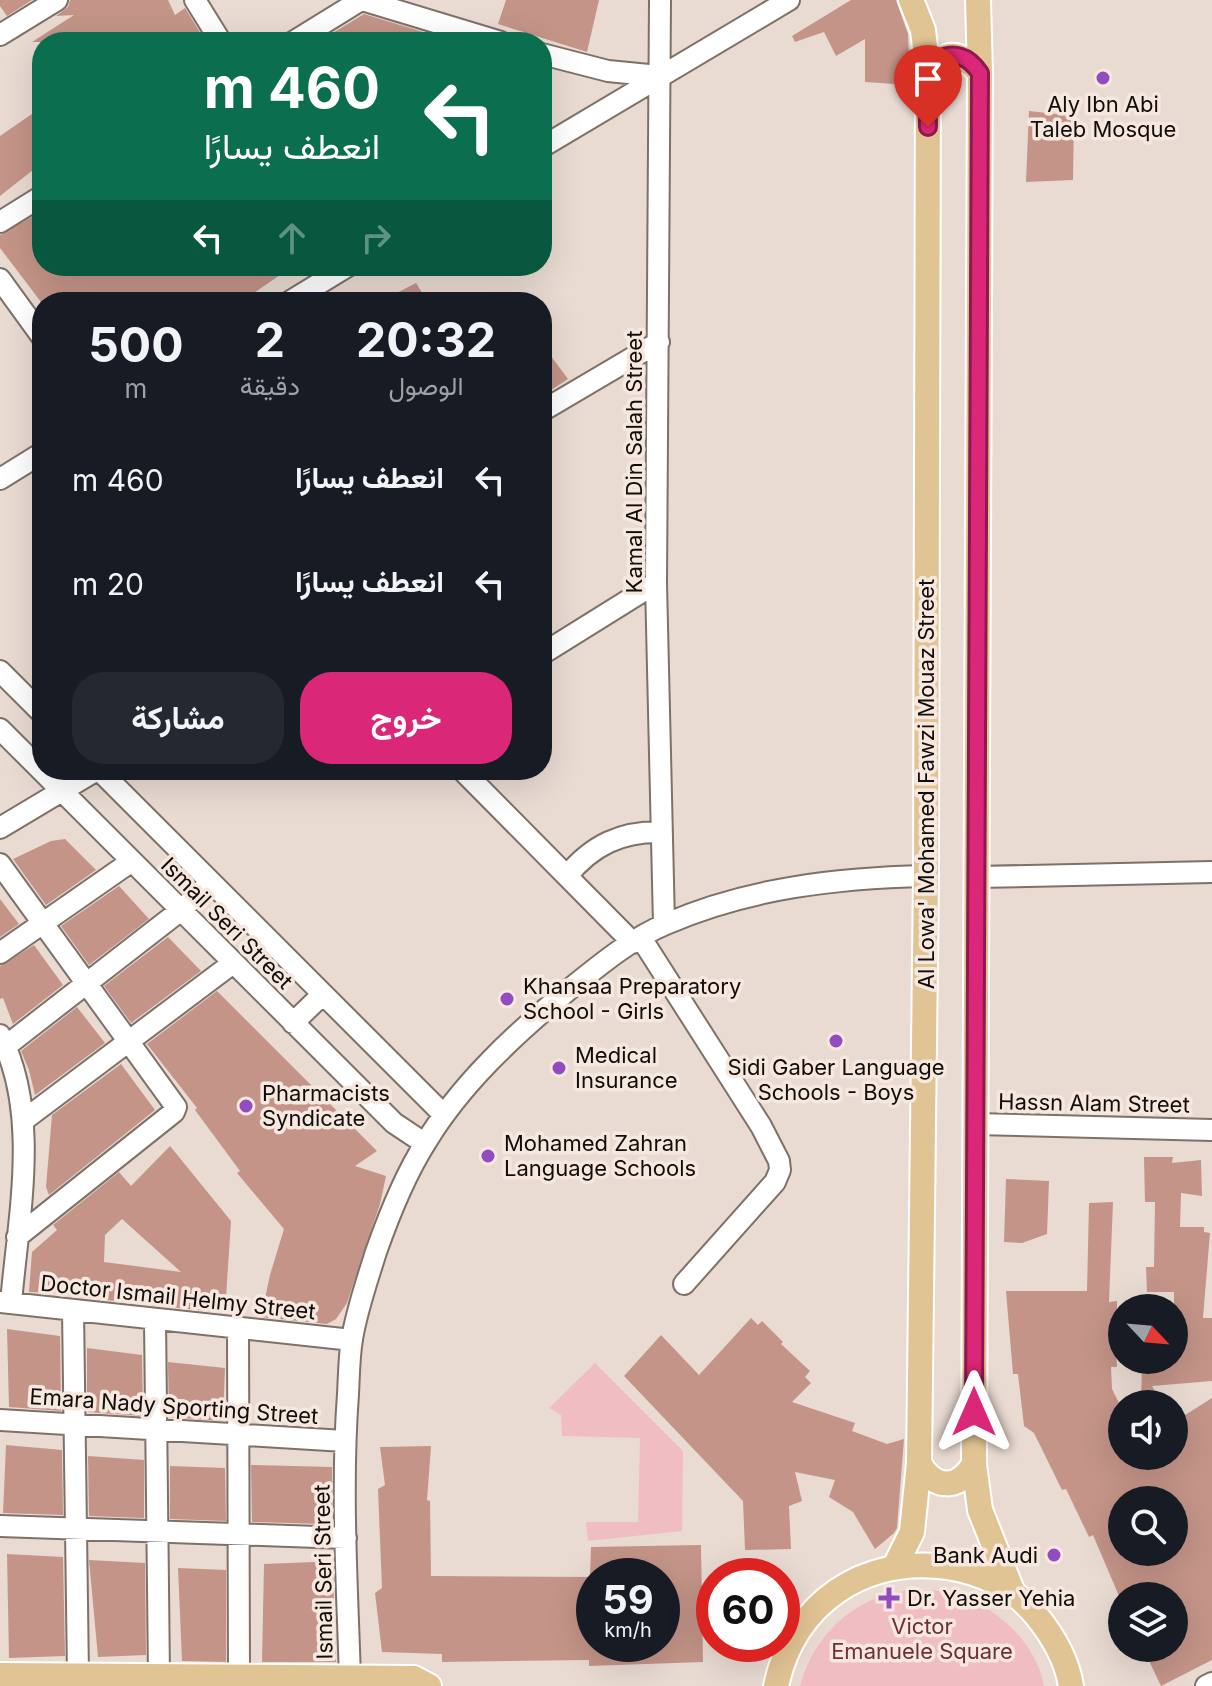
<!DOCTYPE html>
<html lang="ar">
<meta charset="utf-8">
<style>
body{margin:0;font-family:Inter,Vazirmatn,sans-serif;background:#242831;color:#f1f3f6;direction:rtl;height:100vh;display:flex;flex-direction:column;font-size:30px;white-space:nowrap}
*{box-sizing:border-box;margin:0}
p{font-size:26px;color:#9ea1a6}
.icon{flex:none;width:44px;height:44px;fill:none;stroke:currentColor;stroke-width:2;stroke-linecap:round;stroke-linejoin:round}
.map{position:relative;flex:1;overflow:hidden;direction:ltr}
.details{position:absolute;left:32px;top:292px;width:520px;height:488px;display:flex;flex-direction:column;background:#171b24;border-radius:32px;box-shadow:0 8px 32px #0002;direction:rtl}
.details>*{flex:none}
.top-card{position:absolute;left:32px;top:32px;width:520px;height:244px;border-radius:32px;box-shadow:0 8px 32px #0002;direction:rtl;background:#0b6e4f;color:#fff;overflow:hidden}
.needle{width:52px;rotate:116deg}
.buttons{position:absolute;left:1108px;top:1294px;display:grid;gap:16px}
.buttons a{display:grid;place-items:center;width:80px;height:80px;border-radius:50%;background:#171b24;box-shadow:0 8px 32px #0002;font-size:40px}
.speed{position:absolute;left:576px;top:1558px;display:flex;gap:16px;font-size:40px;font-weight:700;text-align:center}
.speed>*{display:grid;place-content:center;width:104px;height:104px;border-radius:50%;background:#171b24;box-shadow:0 8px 32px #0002;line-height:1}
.speed small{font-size:20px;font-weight:400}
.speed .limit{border:12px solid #d22;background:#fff;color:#111}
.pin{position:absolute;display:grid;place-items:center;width:68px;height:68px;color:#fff;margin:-82px -34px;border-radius:50% 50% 50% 0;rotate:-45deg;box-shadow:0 0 8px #0007}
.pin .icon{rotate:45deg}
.me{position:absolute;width:88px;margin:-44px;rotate:0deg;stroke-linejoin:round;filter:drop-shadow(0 0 6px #0008)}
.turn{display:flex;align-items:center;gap:28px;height:168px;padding:0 40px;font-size:36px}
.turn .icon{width:104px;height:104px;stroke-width:2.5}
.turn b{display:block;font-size:56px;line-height:68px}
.lanes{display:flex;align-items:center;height:76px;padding:0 40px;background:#0003;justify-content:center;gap:40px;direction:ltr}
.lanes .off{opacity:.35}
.eta{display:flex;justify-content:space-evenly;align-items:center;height:136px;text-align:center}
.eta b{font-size:48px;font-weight:700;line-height:56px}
.primary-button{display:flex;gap:16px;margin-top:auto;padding:16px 40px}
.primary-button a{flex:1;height:92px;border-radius:32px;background:#db2777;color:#fff;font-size:32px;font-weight:700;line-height:92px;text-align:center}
.primary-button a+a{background:#242831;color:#f1f3f6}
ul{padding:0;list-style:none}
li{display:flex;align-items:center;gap:24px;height:104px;padding:0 40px}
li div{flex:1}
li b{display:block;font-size:30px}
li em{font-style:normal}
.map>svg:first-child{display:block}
</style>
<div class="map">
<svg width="1212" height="1686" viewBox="0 0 1212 1686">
<rect width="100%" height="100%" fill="#e9dbd2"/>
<!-- green -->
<path fill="#f0bec2" d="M595,1363L683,1451L682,1531L588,1541L586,1522H638L640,1438L562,1436L561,1415L549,1408Z
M906,1590C920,1591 936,1589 950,1593C993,1603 1036,1641 1044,1686H800C809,1652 832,1620 864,1604C876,1597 892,1595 906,1590Z"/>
<!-- building -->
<path fill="#c49488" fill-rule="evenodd" d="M0,0H32L7,16L0,6Z
M70,0H168L175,15L185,8L206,42H32L74,15L56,16L68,7Z
M506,0H599L587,52L498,24Z
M851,0H896L908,34L910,85L865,82V39L836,56L824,32L795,42L792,36Z
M364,14L456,42H318Z
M42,107V163L0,196V136Z
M1029,111L1074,116L1073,180L1026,182Z
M42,211V266H293L241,302H41L0,248V235Z
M416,283L428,302H379Z
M542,344L568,379L542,396Z
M65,839L96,870L46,905L13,859L51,841Z
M119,886L149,919L89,965L61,926Z
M0,899L19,924L0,937Z
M168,937L201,971L131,1023L104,986Z
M34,945L63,985L13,1024L3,998L0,999V966Z
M217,991L377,1151L355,1166L386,1176L380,1204L347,1303L336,1319L327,1324L261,1317L270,1275L284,1229L237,1173L240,1171L195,1110L197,1108L147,1044Z
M77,1007L105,1043L35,1095L29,1070L21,1051Z
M121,1064L155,1110L49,1195L46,1187L52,1115Z
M170,1146L231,1221L225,1313L106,1300L107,1295L29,1292L32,1252L57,1230L53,1225L119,1172L131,1186ZM122,1219L181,1272L104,1262L105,1235Z
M1144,1157H1173L1172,1163L1201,1160L1202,1196L1181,1193L1180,1227H1204V1232L1210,1233L1203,1318H1212V1381L1152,1386L1162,1404H1141L1142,1360H1174V1292H1147L1146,1267H1154L1155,1202H1145Z
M1006,1179L1049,1181L1047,1234L1022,1243L1004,1242Z
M1113,1202L1109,1302L1117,1301V1326H1115L1117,1367H1111L1112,1389L1122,1409V1456H1174V1422L1212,1398V1660L1161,1686L1143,1648H1174V1596H1119L1093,1535L1089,1537L1066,1489L1062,1490L1034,1433L1024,1426L1018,1374H1013L1006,1291H1087L1089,1203ZM1122,1500H1174V1552H1122Z
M751,1318L758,1325L762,1321L783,1342L781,1344L810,1371L805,1377L811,1383L792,1402L855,1423L852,1431L887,1444L904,1439L897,1528L894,1533L875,1549L853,1512L829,1497L835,1480L795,1472L802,1501L789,1506L791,1549L745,1550L743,1501L624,1376L661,1335L699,1375Z
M7,1329L60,1336L61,1411L9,1407Z
M87,1348L142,1355L143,1416L87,1412Z
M168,1362L225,1368L223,1421L169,1417Z
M6,1445L62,1450L63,1515L3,1513Z
M431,1446L427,1500L430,1501L431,1576L594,1577V1644H662V1576H590L591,1547L701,1545L703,1662L589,1666V1660L442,1662V1654L382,1652L375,1593L382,1588L378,1489L385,1485L380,1447Z
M88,1456L144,1460V1518L89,1516Z
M251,1465L332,1467V1512L329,1520L324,1524L252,1522Z
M170,1466L225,1468L226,1521L170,1519Z
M7,1554L63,1557L65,1656L9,1658Z
M89,1560L145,1563L146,1655L98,1657Z
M314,1562L329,1566L333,1572L336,1662H262L264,1564Z
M178,1568L226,1570V1662L182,1661Z"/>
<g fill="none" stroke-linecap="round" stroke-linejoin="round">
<!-- minor casing -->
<g stroke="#7d7168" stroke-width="24">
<path id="minor" d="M195,0L221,42
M362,0L501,42
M660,0L656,583L664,924
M0,35L57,0
M293,42L361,0
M542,54L608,71L659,76
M542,147L789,0
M0,222L42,196
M0,279L42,337
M289,302L348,266
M542,411L659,342
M0,479L42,453
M542,654L656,583
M0,671L42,713
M0,729L394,1123L424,1143
M99,770L444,1115
M462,770L633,943
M0,828L97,770
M0,864L176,1107L174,1112L17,1237
M567,876C592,845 622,831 662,832
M977,877L1212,872
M641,938L761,1126L779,1161L780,1170L775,1182L684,1284
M0,953L132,861
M293,1023L323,994
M0,1035C41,1114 18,1218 11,1303
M6,1046L181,910L211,882
M24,1120L233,963
M975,1124L1212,1130
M0,1302L352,1340
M73,1310L78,1676
M155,1319L159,1676
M238,1328L239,1677
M0,1420L345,1441
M0,1526L346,1538
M350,1678C347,1583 341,1488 348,1394C349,1376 349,1357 352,1339C357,1309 367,1281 376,1252C389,1215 405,1175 426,1142C461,1084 514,1035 566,992C596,968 630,939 666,924C748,888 838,878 926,876
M1206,1686L1212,1683"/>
</g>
<!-- major casing -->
<g stroke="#fff" stroke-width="28">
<path id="major" d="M978,0L980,73L974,1464L980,1510L1013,1593
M928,73C945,48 962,52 980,73
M919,1463C934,1490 959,1490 974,1464
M895,1566L912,1532L919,1463L926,876L928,73L923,30L911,0
M0,1675L414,1678L429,1686
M776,1686C794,1602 864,1556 948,1567C982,1572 1014,1588 1036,1615C1053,1636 1067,1660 1071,1686"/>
</g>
<!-- minor -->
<use href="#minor" stroke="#fff" stroke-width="20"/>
<!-- major -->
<use href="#major" stroke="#e1c494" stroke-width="24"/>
</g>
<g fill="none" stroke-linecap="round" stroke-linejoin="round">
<!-- route casing -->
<g stroke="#8e194d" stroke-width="20">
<path id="route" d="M928,127C928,110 926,93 928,76C930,61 947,52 961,57C969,59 975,66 980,73L974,1412"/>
</g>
<!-- route -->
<use href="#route" stroke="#db2777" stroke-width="14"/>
</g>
<!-- markers -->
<g fill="#924cc0" stroke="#f6e8df" stroke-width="3">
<circle cx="1103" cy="78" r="8"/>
<circle cx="507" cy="999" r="8"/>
<circle cx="836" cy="1041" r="8"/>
<circle cx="559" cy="1068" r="8"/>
<circle cx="246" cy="1106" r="8"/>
<circle cx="488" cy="1156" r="8"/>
<circle cx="1054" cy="1555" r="8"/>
<path d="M885 1586h8v8h8v8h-8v8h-8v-8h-8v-8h8z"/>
</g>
<g text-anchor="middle" stroke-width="7" stroke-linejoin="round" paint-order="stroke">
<!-- poi labels -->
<g font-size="22" fill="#120d0a" stroke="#f6e8df" text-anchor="start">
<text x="1103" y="112" text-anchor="middle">Aly Ibn Abi<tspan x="1103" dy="25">Taleb Mosque</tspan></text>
<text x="523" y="994">Khansaa Preparatory<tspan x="523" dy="25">School - Girls</tspan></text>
<text x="575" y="1063">Medical<tspan x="575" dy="25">Insurance</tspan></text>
<text x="836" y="1075" text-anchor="middle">Sidi Gaber Language<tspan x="836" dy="25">Schools - Boys</tspan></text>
<text x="262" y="1101">Pharmacists<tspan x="262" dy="25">Syndicate</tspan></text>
<text x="504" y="1151">Mohamed Zahran<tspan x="504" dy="25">Language Schools</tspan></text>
<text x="1038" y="1563" text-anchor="end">Bank Audi</text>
<text x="907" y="1606">Dr. Yasser Yehia</text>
</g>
<!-- street labels -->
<g font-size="22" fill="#120d0a" stroke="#f6e8df">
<text transform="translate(634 462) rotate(-90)" y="8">Kamal Al Din Salah Street</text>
<text transform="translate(926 784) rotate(-90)" y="8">Al Lowa' Mohamed Fawzi Mouaz Street</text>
<text transform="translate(227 923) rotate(45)" y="8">Ismail Seri Street</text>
<text transform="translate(1094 1103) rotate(1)" y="8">Hassn Alam Street</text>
<text transform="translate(178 1297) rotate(6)" y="8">Doctor Ismail Helmy Street</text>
<text transform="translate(174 1406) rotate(4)" y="8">Emara Nady Sporting Street</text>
<text transform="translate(323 1572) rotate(-91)" y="8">Ismail Seri Street</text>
</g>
<!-- park labels -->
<g font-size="22" fill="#6f2f38" stroke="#f6e8df">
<text x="922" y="1634">Victor<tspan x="922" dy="25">Emanuele Square</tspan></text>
</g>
</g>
</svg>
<div class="buttons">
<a><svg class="needle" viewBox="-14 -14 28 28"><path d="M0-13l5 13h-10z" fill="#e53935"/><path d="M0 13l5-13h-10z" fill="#9ea1a6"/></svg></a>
<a><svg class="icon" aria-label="sound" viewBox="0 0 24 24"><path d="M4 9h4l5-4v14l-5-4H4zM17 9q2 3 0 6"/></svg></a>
<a><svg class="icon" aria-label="search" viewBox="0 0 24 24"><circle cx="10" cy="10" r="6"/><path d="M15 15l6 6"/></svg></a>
<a><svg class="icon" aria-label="layers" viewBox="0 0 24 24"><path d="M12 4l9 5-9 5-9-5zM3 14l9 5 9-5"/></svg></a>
</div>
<div class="speed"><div>59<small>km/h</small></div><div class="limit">60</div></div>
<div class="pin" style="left:928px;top:127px;background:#d93025"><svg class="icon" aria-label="arrive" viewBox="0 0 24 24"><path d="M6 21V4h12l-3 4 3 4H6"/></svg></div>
<svg class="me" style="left:974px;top:1412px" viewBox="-20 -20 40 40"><path d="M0-17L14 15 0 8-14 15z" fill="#db2777" stroke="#fff" stroke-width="4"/></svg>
<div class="top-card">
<div class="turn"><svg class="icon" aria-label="left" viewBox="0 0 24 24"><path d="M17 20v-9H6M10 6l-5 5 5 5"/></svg><div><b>460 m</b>انعطف يسارًا</div></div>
<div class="lanes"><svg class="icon" aria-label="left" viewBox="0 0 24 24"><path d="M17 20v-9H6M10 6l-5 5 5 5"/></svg><svg class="icon off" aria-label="ahead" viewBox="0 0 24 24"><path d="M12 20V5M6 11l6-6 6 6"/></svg><svg class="icon off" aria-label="right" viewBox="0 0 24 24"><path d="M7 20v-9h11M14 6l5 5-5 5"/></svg></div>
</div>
<section class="details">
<div class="eta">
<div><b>20:32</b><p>الوصول</p></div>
<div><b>2</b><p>دقيقة</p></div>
<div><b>500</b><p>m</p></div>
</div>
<ul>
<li><svg class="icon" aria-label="left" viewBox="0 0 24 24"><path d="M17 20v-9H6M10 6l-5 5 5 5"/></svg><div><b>انعطف يسارًا</b></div><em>460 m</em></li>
<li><svg class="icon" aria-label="left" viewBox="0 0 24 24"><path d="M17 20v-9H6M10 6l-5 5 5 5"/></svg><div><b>انعطف يسارًا</b></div><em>20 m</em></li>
</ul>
<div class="primary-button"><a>خروج</a><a>مشاركة</a></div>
</section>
</div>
